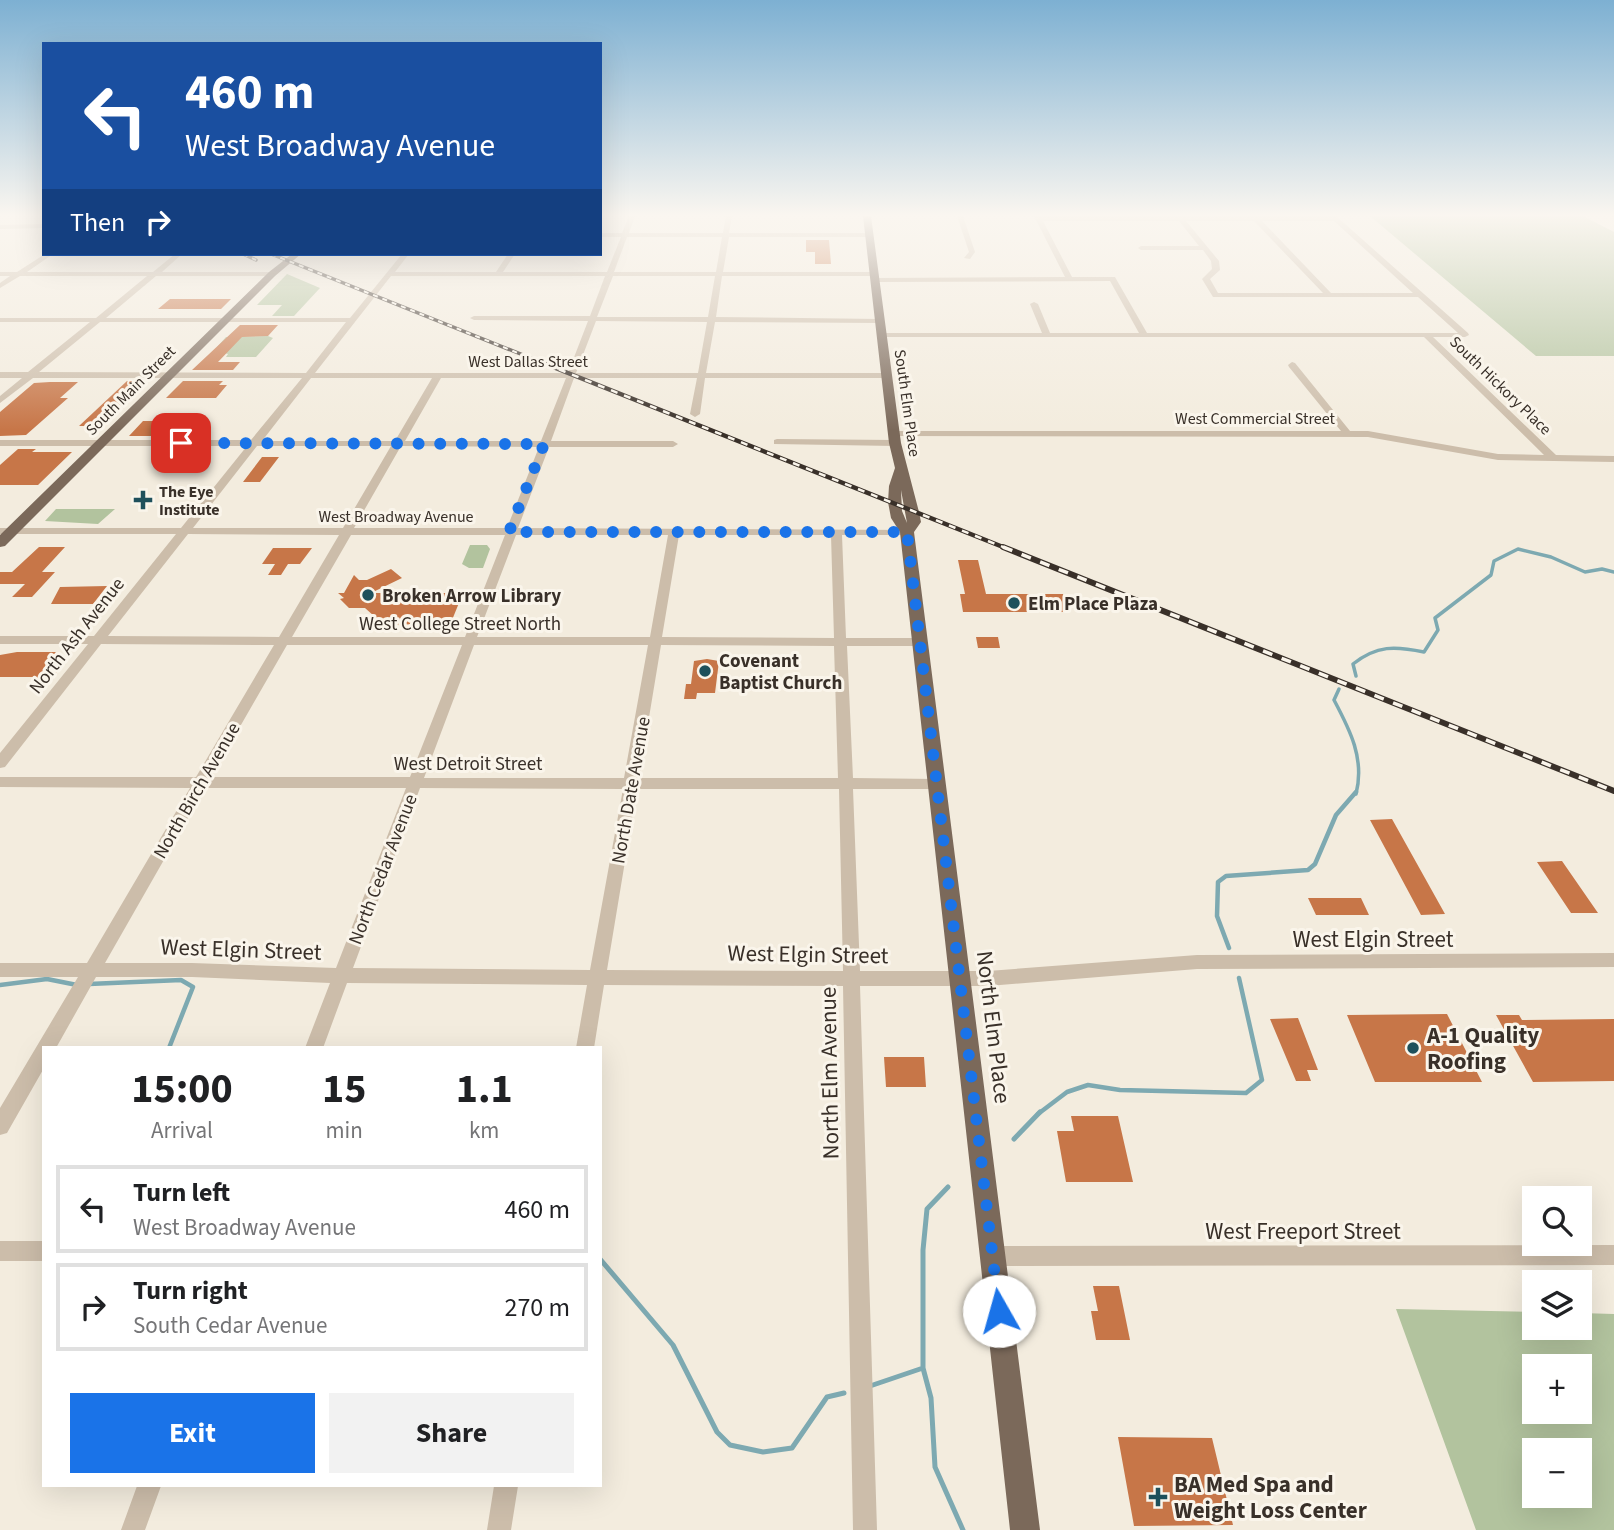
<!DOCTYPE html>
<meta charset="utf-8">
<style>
body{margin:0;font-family:"Source Sans 3",sans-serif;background:#f2f2f2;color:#202124;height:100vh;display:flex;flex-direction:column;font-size:26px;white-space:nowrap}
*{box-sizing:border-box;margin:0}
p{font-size:23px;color:#757577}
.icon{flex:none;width:38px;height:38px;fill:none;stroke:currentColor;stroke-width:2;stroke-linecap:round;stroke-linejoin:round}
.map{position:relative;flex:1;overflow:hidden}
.panel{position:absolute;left:42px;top:1046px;width:560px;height:441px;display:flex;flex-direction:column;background:#fff;border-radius:0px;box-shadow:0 7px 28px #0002}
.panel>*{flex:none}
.guide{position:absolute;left:42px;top:42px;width:560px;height:214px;border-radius:0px;box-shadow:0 7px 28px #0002;background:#1a4fa0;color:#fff;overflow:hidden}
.tools{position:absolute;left:1522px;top:1186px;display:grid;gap:14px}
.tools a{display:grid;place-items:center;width:70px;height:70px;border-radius:0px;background:#fff;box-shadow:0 7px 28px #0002;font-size:35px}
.pin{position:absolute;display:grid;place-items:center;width:60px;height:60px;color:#fff;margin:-30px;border-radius:14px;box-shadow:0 4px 10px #0006}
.me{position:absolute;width:77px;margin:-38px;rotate:353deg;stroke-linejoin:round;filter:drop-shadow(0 0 5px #0008)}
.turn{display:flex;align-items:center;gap:24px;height:147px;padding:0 28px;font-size:32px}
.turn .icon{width:91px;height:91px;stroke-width:2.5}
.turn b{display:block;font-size:49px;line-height:60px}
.then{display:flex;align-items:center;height:66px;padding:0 28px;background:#0003;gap:14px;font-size:26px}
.eta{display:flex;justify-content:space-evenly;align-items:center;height:119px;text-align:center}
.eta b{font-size:42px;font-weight:700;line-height:49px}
.cta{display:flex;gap:14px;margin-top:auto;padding:14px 28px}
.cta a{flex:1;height:80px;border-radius:0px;background:#1a73e8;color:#fff;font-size:28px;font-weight:700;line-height:80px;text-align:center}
.cta a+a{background:#f2f2f2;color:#202124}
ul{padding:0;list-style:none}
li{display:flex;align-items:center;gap:21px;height:88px;margin:0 14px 10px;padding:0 14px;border:4px solid #e0e0e0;border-radius:0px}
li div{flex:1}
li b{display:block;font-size:26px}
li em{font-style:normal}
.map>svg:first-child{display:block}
</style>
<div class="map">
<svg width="1614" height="1530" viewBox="0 0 1614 1530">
<rect width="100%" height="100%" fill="#f3ecde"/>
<!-- green -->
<path fill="#b2c39e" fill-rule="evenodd" d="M1370,216H1583L1614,232V356H1536Z
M287,274L320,288L294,316H272L282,305H257Z
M268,336L273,338L256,357H226L228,354L224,353L230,346L217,347L226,337Z
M56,509H115L98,524L45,521Z
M470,545H487L490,549L483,568H469L462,564Z
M1396,1309L1535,1312V1328H1580V1313L1614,1314V1530H1476ZM1535,1367H1580V1412H1535ZM1535,1451H1580V1496H1535Z"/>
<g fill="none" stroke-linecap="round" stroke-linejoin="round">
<!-- stream-far2 -->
<path stroke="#7da9b1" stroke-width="3.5" d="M1356,676L1353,664C1377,645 1395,646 1424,652L1438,630L1435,618L1491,575L1494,561L1518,549L1551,557L1585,572L1602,569L1614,572
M1339,689L1334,700C1350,730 1365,759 1356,794"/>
<!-- stream-far1 -->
<path stroke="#7da9b1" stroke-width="4.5" d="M1229,948L1217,916L1218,882L1226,876L1308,870L1315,864L1336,815L1356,792
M89,984L181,980L193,987L169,1048
M0,985L47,979L77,985
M1038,1114L1067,1092L1088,1085L1120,1090L1246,1093L1262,1080L1239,978"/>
<!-- stream -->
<path stroke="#7da9b1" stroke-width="5" d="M1014,1139L1040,1112
M948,1187L927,1209L923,1250V1368L931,1398L935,1467L963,1530
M600,1259L673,1345L717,1432L730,1445L763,1452L792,1448L827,1397L844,1393
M870,1386L923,1368"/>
</g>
<!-- building -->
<path fill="#c77648" d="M806,240H829L831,264H815V252H806Z
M170,299H231L221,309H158Z
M240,325H278L268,336L242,337L218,362H240L233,370H192Z
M127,381H146L99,426H79Z
M183,381H223L219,385H227L216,398H166Z
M50,382H78L60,398H68L26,435L0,436V412L34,383Z
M143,421H180L197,422L184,436H129Z
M18,449H36L32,452H72L38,485H0V465Z
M178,452H210L193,472H175L183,462H169Z
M262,457H279L260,482H243Z
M39,547H65L42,572H55L32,597H12L25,584H0V572H12Z
M273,548H312L300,564H288L281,575H268L275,564H262Z
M958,560H978L986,594H1063L1068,612H963L960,594H965Z
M391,569L402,578L371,593H463L450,625L383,624L365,608H349L340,599L344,598L338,593H344L354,575L359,580H367Z
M107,586L93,604H51L60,587Z
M976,637H998L1000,648H978Z
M17,652H56L51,659H67L49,682H31L35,677H0V655Z
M707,659L719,661L715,693H697L696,699H684L686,684H691L694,661Z
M1392,819L1445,914L1421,915L1370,820Z
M1562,861L1598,913H1571L1537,862Z
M1308,898H1361L1369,915H1316Z
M1447,1014L1482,1082H1375L1347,1015Z
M1496,1015H1519L1522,1020L1614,1019V1081L1533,1082Z
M1298,1018L1318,1070H1307L1311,1081H1296L1270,1019Z
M884,1057H924L926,1087H886Z
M1071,1116H1118L1133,1182H1066L1057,1131H1074Z
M1093,1286H1119L1130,1340H1096L1091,1311H1098Z
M1118,1437L1212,1438L1233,1525L1134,1526Z"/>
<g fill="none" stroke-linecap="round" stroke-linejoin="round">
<!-- minor -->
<path fill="#ccbdaa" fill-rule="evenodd" d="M629,216H635L629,233H723L726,216H732L729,233H869L872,235L869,237H729L723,272H874L878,274L874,276H722L716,317L880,319L884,321L880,323L715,322L706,373H886L890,376L889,378H705L700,414L695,417L690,414L697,378H574L551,441H673L678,444L673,447H549L518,528L911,530V534L907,535H842L846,638H920L926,642L920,646H847L853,778L935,779L940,780L942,784L940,788L935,789H853L860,971H988L1197,955L1614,953V967L1197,969L988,986H860L877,1530H853L843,986L604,985L594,1048H576L587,985L347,983L323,1048H305L330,983L192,977H96L56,1048H44V1068L7,1133L0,1135V1108L78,977H0V963H87L190,788L0,787V777H196L274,645L101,644L5,767L0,768V753L88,644H0V636H94L176,534H0V528H181L247,446H0V440H251L302,378H33L0,403V396L22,378H0V372H28L90,322H0V318H96L147,276H20L0,288V283L10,276H0V272H17L45,254H53L27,272H153L175,254H182L162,272H272L276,274L272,276H156L106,318H350L402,254H409L395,272H496L508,254H515L503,272H607L621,237H600V233H622ZM627,237H722L716,272H614ZM391,276H605L590,316H474L470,318L474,320L588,321L568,373H315ZM613,276H715L708,317H597ZM596,321L707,322L698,373H576ZM100,322H346L306,373L39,372ZM311,378H432L395,441H262ZM441,378H566L541,441H405ZM257,446H391L343,528H193ZM401,446L539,447L507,528H354ZM188,534L339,535L279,637L108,636ZM351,535H505L465,637H292ZM516,535H668L650,637H477ZM679,535H831L834,638L662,637ZM287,645H462L410,777H211ZM474,645H648L624,778H424ZM661,645L834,646L838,778H639ZM205,788H406L336,968L192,963H105ZM420,788L623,789L590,970L353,968ZM637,789H839L843,971L607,970Z
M957,216H963L975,252L970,259L964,258L969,252Z
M1034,216H1336L1468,333L1469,335L1465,337H1433L1556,455L1614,456V462L1498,460L1368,437L891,436V432L894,431H1341L1289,367L1288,365L1292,362L1295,363L1350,431H1368L1498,454L1544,455L1424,337H879L878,335L882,333H1042L1030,304L1034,302L1038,304L1050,333H1139L1110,281L875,282L871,280L875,278L1065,277ZM1043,221H1179L1199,246H1141L1138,248L1141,250H1203L1211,261L1212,269L1202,279L1213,297H1418L1458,333H1147L1115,277H1072ZM1186,221H1254L1323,293H1218L1210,279L1220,270L1219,261ZM1262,221H1334L1413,293H1331Z
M44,224V228L0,229V225Z
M777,439L895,440L900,443L895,446L774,444V440Z
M0,1241H44V1261H0Z
M1614,1245V1265L993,1266L986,1263L983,1256L986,1249L993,1246Z
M137,1486H161L145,1530H121Z
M494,1486H518L511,1530H487Z"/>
<!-- major -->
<path fill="#7b695a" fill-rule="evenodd" d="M863,216H871L901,443L919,512L921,522L914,532L1040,1530H1010L900,532L891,518L888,502L889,486L895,468L889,443ZM901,490L907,523L902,511Z
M292,254H301L275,276L5,546L0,547V535L269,272Z"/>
<!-- rail-far2 casing -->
<g stroke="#393029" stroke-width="3.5">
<path id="rail-far2" d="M243,254L256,260
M271,254L538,361"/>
</g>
<!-- rail-far1 casing -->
<g stroke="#393029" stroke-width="4.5">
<path id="rail-far1" d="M533,359L1008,549"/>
</g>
<!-- rail casing -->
<g stroke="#393029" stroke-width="6">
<path id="rail" d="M1003,547L1614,791"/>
</g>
<!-- rail-far2 -->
<use href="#rail-far2" stroke="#faf5eb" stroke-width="2" stroke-dasharray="5" stroke-linecap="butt"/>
<!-- rail-far1 -->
<use href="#rail-far1" stroke="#faf5eb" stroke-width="2.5" stroke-dasharray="7" stroke-linecap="butt"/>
<!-- rail -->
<use href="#rail" stroke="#faf5eb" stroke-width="3.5" stroke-dasharray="10" stroke-linecap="butt"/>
</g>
<!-- sky -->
<linearGradient id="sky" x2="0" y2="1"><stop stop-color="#7db0d2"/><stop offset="0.5" stop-color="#faf6f0"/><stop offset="1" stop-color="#faf6f0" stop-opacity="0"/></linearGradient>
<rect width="1614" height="430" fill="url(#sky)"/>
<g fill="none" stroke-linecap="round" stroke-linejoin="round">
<!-- route -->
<path stroke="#1a73e8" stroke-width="12" stroke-dasharray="0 21.6" d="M181,443L544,444L509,532H907L999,1311"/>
</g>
<!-- markers -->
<g fill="#1e505b" stroke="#faf5eb" stroke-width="2.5">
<path d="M139.5 489.5h7v7h7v7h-7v7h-7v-7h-7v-7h7z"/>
<circle cx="368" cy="595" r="7"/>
<circle cx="1014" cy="603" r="7"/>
<circle cx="705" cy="671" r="7"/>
<circle cx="1413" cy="1048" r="7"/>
<path d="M1154.5 1486.5h7v7h7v7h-7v7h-7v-7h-7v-7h7z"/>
</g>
<g text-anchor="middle" stroke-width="6" stroke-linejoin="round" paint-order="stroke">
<!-- far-street labels -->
<g font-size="16" fill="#393029" stroke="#faf5eb">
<text x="528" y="367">West Dallas Street</text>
<text transform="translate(1501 385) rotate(44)" y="6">South Hickory Place</text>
<text transform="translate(130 390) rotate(-45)" y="6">South Main Street</text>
<text transform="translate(908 403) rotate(82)" y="6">South Elm Place</text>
<text x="1255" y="424">West Commercial Street</text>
<text x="396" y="522">West Broadway Avenue</text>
</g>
<!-- far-poi labels -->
<g font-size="16" font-weight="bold" fill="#393029" stroke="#faf5eb" text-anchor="start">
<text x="159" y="497">The Eye<tspan x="159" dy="18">Institute</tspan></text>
</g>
<!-- poi labels -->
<g font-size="19" font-weight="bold" fill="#393029" stroke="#faf5eb" text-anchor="start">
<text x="382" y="602">Broken Arrow Library</text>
<text x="1028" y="610">Elm Place Plaza</text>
<text x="719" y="667">Covenant<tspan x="719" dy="22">Baptist Church</tspan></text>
</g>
<!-- street labels -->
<g font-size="19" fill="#393029" stroke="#faf5eb">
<text x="460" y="630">West College Street North</text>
<text transform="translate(76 635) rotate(-52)" y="7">North Ash Avenue</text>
<text x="468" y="770">West Detroit Street</text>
<text transform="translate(196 790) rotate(-60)" y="7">North Birch Avenue</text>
<text transform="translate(630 790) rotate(-80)" y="7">North Date Avenue</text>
<text transform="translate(382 869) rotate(-69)" y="7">North Cedar Avenue</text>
</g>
<!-- near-street labels -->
<g font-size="23" fill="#393029" stroke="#faf5eb">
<text x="1373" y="947">West Elgin Street</text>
<text transform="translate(241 949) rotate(2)" y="8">West Elgin Street</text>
<text transform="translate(808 954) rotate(1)" y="8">West Elgin Street</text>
<text transform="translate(994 1027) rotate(83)" y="8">North Elm Place</text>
<text transform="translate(829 1073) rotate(-91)" y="8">North Elm Avenue</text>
<text x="1303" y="1239">West Freeport Street</text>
</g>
<!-- near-poi labels -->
<g font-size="23" font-weight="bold" fill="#393029" stroke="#faf5eb" text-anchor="start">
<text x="1427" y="1043">A-1 Quality<tspan x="1427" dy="26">Roofing</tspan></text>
<text x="1174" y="1492">BA Med Spa and<tspan x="1174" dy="26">Weight Loss Center</tspan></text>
</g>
</g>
</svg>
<div class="tools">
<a><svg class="icon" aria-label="search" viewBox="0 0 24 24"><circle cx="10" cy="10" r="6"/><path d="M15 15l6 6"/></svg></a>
<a><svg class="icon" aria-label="layers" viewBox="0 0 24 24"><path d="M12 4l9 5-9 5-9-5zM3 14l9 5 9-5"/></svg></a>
<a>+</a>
<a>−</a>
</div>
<div class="pin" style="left:181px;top:443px;background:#d93025"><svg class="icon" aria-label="arrive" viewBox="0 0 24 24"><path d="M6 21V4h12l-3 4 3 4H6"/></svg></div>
<svg class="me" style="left:999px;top:1311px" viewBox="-20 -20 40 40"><circle r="19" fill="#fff"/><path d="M0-13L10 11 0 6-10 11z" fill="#1a73e8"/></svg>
<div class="guide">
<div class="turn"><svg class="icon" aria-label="left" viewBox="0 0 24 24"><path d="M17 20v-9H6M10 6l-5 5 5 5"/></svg><div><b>460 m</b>West Broadway Avenue</div></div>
<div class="then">Then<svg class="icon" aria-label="right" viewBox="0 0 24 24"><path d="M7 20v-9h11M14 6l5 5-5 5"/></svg></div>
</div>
<section class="panel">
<div class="eta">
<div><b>15:00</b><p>Arrival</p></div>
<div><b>15</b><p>min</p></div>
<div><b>1.1</b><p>km</p></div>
</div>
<ul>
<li><svg class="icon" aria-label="left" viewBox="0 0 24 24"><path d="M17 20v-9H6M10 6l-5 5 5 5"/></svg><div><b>Turn left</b><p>West Broadway Avenue</p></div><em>460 m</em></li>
<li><svg class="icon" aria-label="right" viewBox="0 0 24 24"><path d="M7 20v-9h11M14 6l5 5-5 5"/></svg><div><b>Turn right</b><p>South Cedar Avenue</p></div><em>270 m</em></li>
</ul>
<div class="cta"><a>Exit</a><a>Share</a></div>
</section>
</div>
